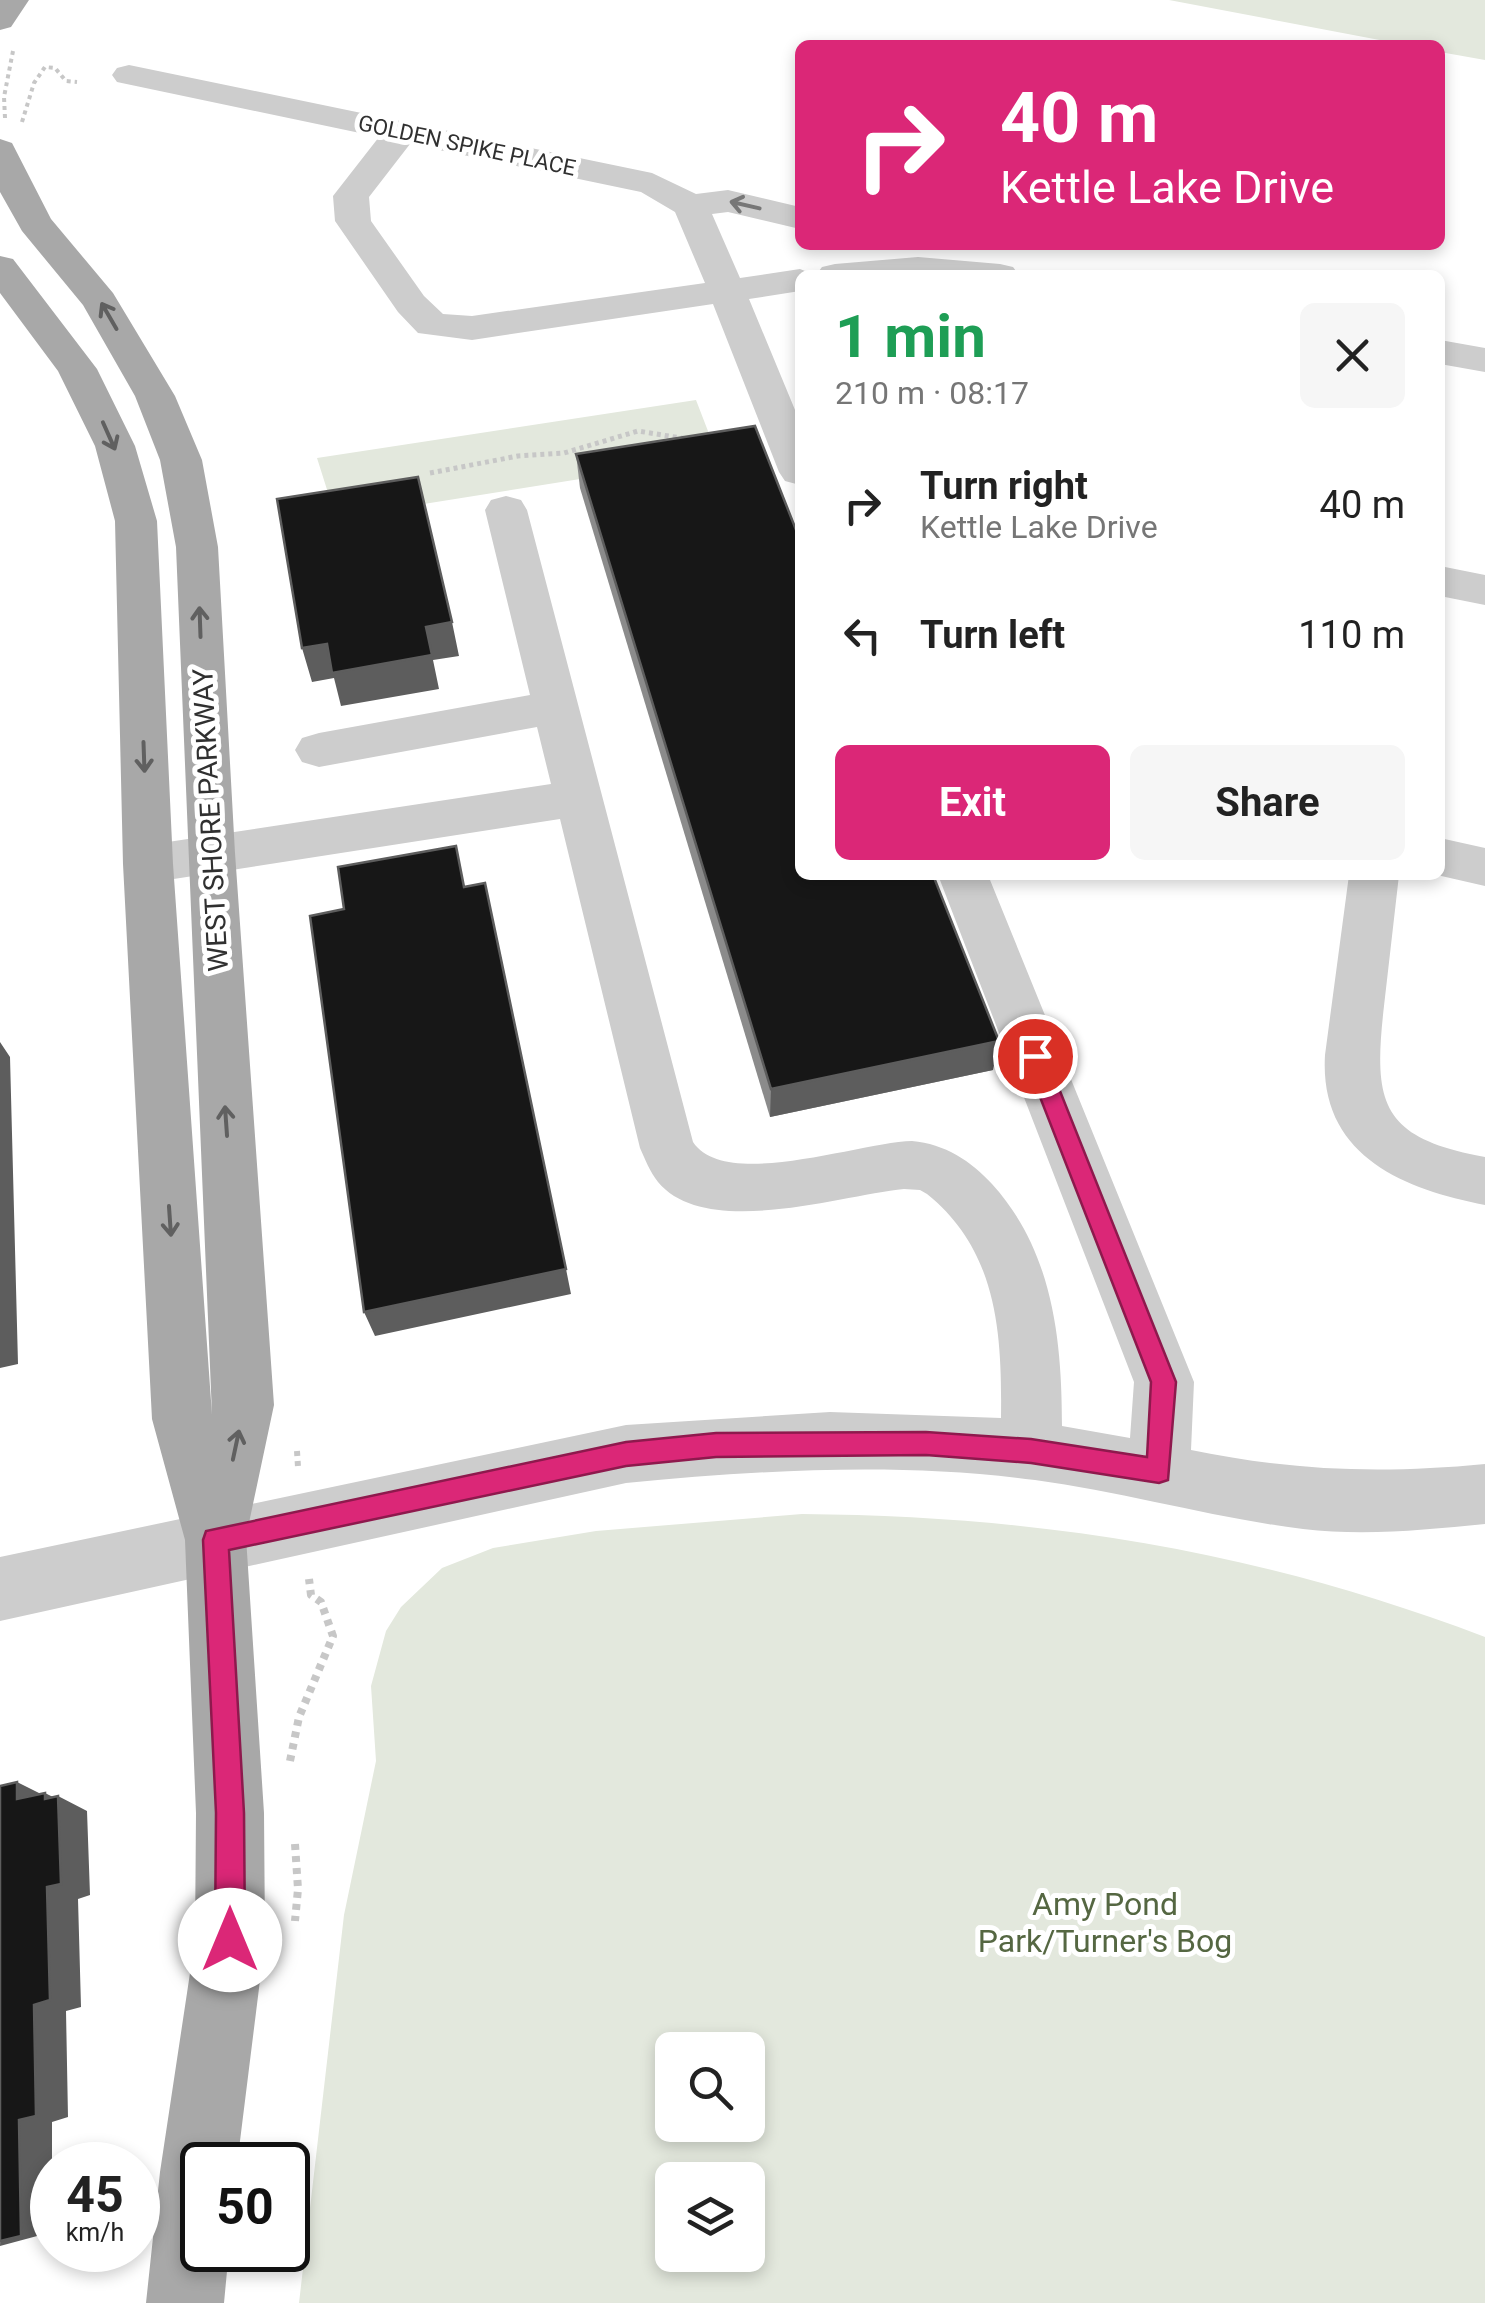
<!DOCTYPE html>
<meta charset="utf-8">
<style>
body{margin:0;font-family:Roboto,sans-serif;background:#f6f6f6;color:#222;height:100vh;display:flex;flex-direction:column;font-size:38px;white-space:nowrap}
*{box-sizing:border-box;margin:0}
p{font-size:32px;color:#767676}
.icon{flex:none;width:55px;height:55px;fill:none;stroke:currentColor;stroke-width:2;stroke-linecap:round;stroke-linejoin:round}
.map{position:relative;flex:1;overflow:hidden}
.details{position:absolute;left:795px;top:270px;width:650px;height:610px;display:flex;flex-direction:column;background:#fff;border-radius:15px;box-shadow:0 5px 15px #0003}
.details>*{flex:none}
.hud{position:absolute;left:795px;top:40px;width:650px;height:210px;border-radius:15px;box-shadow:0 5px 15px #0003;background:#db2777;color:#fff;overflow:hidden}
.tools{position:absolute;left:655px;top:2032px;display:grid;gap:20px}
.tools a{display:grid;place-items:center;width:110px;height:110px;border-radius:15px;background:#fff;box-shadow:0 5px 15px #0003;font-size:50px}
.speed{position:absolute;left:30px;top:2142px;display:flex;gap:20px;font-size:50px;font-weight:700;text-align:center}
.speed>*{display:grid;place-content:center;width:130px;height:130px;border-radius:50%;background:#fff;box-shadow:0 5px 15px #0003;line-height:1}
.speed small{font-size:25px;font-weight:400}
.speed .limit{border:5px solid #111;border-radius:15px;background:#fff;color:#111}
.pin{position:absolute;display:grid;place-items:center;width:85px;height:85px;color:#fff;margin:-42px;border:5px solid #fff;border-radius:50%;box-shadow:0 2px 10px #0007}
.me{position:absolute;width:110px;margin:-55px;rotate:0deg;stroke-linejoin:round;filter:drop-shadow(0 0 8px #0008)}
.turn{display:flex;align-items:center;gap:35px;height:210px;padding:0 40px;font-size:45px}
.turn .icon{width:130px;height:130px;stroke-width:2.5}
.turn b{display:block;font-size:70px;line-height:85px}
.round{display:grid;place-items:center;flex:none;width:105px;height:105px;border-radius:15px;background:#f6f6f6}
.summary{display:flex;align-items:center;justify-content:space-between;height:170px;padding:0 40px}
h1{font-size:60px;font-weight:700;line-height:75px;color:#1e9e55}
.action{display:flex;gap:20px;margin-top:auto;padding:20px 40px}
.action a{flex:1;height:115px;border-radius:15px;background:#db2777;color:#fff;font-size:40px;font-weight:700;line-height:115px;text-align:center}
.action a+a{background:#f6f6f6;color:#222}
ul{padding:0;list-style:none}
li{display:flex;align-items:center;gap:30px;height:130px;padding:0 40px}
li div{flex:1}
li b{display:block;font-size:38px}
li em{font-style:normal}
.map>svg:first-child{display:block}
</style>
<div class="map">
<svg width="1485" height="2303" viewBox="0 0 1485 2303">
<rect width="100%" height="100%" fill="#fff"/>
<!-- green -->
<path fill="#e3e8dd" fill-rule="evenodd" d="M1169,0H1485V60L1440,52V45H1406Z
M696,400L718,457L336,518L317,458Z
M802,1514C1044,1516 1258,1551 1485,1637V2303H299L344,1915L376,1761L371,1686L386,1631L401,1607L442,1568L493,1548L596,1531ZM672,2050H748V2125H672ZM672,2180H748V2255H672Z"/>
<g fill="none" stroke-linecap="round" stroke-linejoin="round">
<!-- path-far3 -->
<path stroke="#c7c7c7" stroke-width="4" stroke-dasharray="4 4" stroke-linecap="butt" d="M5,118L4,97L13,51
M22,122L34,83L45,67L55,68L66,81L77,82"/>
<!-- path-far2 -->
<path stroke="#c7c7c7" stroke-width="5" stroke-dasharray="4 4" stroke-linecap="butt" d="M430,473L518,456L564,453L638,431L687,439"/>
<!-- path-far1 -->
<path stroke="#c7c7c7" stroke-width="6" stroke-dasharray="5 5" stroke-linecap="butt" d="M297,1451L298,1467"/>
<!-- path -->
<path stroke="#c7c7c7" stroke-width="8" stroke-dasharray="6 6" stroke-linecap="butt" d="M290,1761L299,1717L333,1636L321,1602L311,1595L309,1579
M295,1844L298,1889L295,1921"/>
<!-- minor -->
<path fill="#cdcdcd" fill-rule="evenodd" d="M129,65L652,173L696,194L728,190L800,207V229L728,212L712,214L740,278L800,269L815,275H800V291L749,299L800,422V485L785,481L779,472L713,304L472,340L418,333L398,312L335,221L333,196L379,137L117,82L112,75L117,68ZM410,144L641,192L675,212L705,283L472,316L443,314L424,296L371,221L369,197Z
M918,257L1000,264L1013,267L1019,275H816L822,267L835,264Z
M1440,340L1485,348V372L1440,364Z
M506,496L521,500L527,510L693,1142C725,1191 861,1142 912,1141C945,1144 971,1161 992,1184C1053,1251 1062,1340 1062,1426L1130,1438L1134,1382L938,875H988L1194,1382L1191,1450C1293,1471 1381,1474 1485,1464V1524C1425,1530 1364,1536 1303,1529C1213,1518 1125,1492 1035,1480C899,1462 762,1470 626,1483L0,1621V1557L626,1425L830,1412L1001,1418C1002,1334 998,1251 927,1194L920,1190L904,1189C841,1195 706,1240 658,1182C650,1172 645,1159 640,1148L560,819L148,883L131,877L123,864L131,851L148,845L551,784L537,727L319,767L302,762L295,750L302,738L319,733L530,695L485,510L491,500Z
M1440,566L1485,575V605L1440,596Z
M1440,838L1485,848V886L1437,875Z
M1349,875H1399C1394,919 1389,962 1384,1006C1373,1103 1380,1138 1485,1157V1205C1402,1189 1319,1155 1325,1055Z"/>
<!-- major -->
<path fill="#a8a8a8" fill-rule="evenodd" d="M0,0H29L11,27L0,30Z
M0,139L12,143L51,219L113,293L175,396L202,460L218,547L235,853L274,1405L246,1537L264,1813L265,1940L237,2165H202V2250H229L224,2303H146L160,2172L195,1940L196,1813L185,1540L152,1419L123,864L115,521L95,446L58,371L0,293V256L13,259L97,369L135,446L157,521L173,864L212,1415L176,547L160,460L135,396L83,305L22,231L0,192Z"/>
</g>
<!-- wall -->
<path fill="#8b8b8b" d="M576,454L993,1070L770,1117L580,488Z"/>
<!-- shaded-wall -->
<path fill="#5d5d5d" d="M452,622L459,656L433,660L439,689L341,706L334,678L312,682L302,648Z
M0,1037V1042L10,1057L18,1364L0,1368Z
M999,1041L993,1070L770,1117L771,1089Z
M566,1269L571,1294L375,1336L364,1312Z
M17,1782L45,1796V1793L59,1800L58,1796L87,1811L90,1895L78,1899L81,2007L66,2011L68,2117L52,2122V2232L0,2246Z"/>
<!-- building -->
<path fill="#171717" stroke="#5d5d5d" stroke-width="2.5" d="M755,426L800,540V875H933L999,1041L771,1089L576,454Z
M418,477L452,622L426,627L432,655L332,673L327,644L302,648L277,499Z
M456,846L464,887L485,883L566,1269L364,1312L310,916L344,909L338,867Z
M17,1782V1799L45,1793V1799L58,1796L61,1884L47,1887L50,2000L34,2005L36,2116L19,2120L21,2236L0,2241V1786Z"/>
<!-- one-way arrows -->
<defs><path id="oneway-shaft" d="M-6 0H5M1.5-3L5.5 0L1.5 3" fill="none" stroke-width="1.6" stroke-linecap="round" stroke-linejoin="round" transform="scale(2.5)"/></defs>
<use stroke="#777" href="#oneway-shaft" transform="translate(745 205) rotate(-167)"/>
<g stroke="#606060">
<use href="#oneway-shaft" transform="translate(109 316) rotate(-120)"/>
<use href="#oneway-shaft" transform="translate(109 436) rotate(66)"/>
<use href="#oneway-shaft" transform="translate(200 622) rotate(-92)"/>
<use href="#oneway-shaft" transform="translate(144 757) rotate(88)"/>
<use href="#oneway-shaft" transform="translate(226 1121) rotate(-94)"/>
<use href="#oneway-shaft" transform="translate(170 1221) rotate(86)"/>
<use href="#oneway-shaft" transform="translate(236 1445) rotate(-78)"/>
</g>
<!-- route -->
<path fill="#db2777" stroke="#8e194d" stroke-width="2.5" d="M1035,1047L1046,1056L1176,1382L1168,1480L1159,1483L1031,1463L926,1455L716,1457L626,1466L229,1550L244,1813L245,1940L240,1950L230,1954L220,1950L215,1940L216,1813L203,1540L206,1531L626,1442L716,1433L926,1432L1031,1439L1147,1457L1151,1382L1024,1056Z"/>
<g text-anchor="middle" stroke-width="10" stroke-linejoin="round" paint-order="stroke">
<!-- far-street labels -->
<g font-size="22" fill="#303030" stroke="#fff">
<text transform="translate(467 145) rotate(12)" y="8">GOLDEN SPIKE PLACE</text>
</g>
<!-- street labels -->
<g font-size="28" fill="#303030" stroke="#fff">
<text transform="translate(210 820) rotate(-93)" y="10">WEST SHORE PARKWAY</text>
</g>
<!-- near-park labels -->
<g font-size="32" fill="#556742" stroke="#fff">
<text x="1105" y="1915">Amy Pond<tspan x="1105" dy="37">Park/Turner's Bog</tspan></text>
</g>
</g>
</svg>
<div class="tools">
<a><svg class="icon" aria-label="search" viewBox="0 0 24 24"><circle cx="10" cy="10" r="6"/><path d="M15 15l6 6"/></svg></a>
<a><svg class="icon" aria-label="layers" viewBox="0 0 24 24"><path d="M12 4l9 5-9 5-9-5zM3 14l9 5 9-5"/></svg></a>
</div>
<div class="speed"><div>45<small>km/h</small></div><div class="limit">50</div></div>
<div class="pin" style="left:1035px;top:1056px;background:#d93025"><svg class="icon" aria-label="arrive" viewBox="0 0 24 24"><path d="M6 21V4h12l-3 4 3 4H6"/></svg></div>
<svg class="me" style="left:230px;top:1940px" viewBox="-20 -20 40 40"><circle r="19" fill="#fff"/><path d="M0-13L10 11 0 6-10 11z" fill="#db2777"/></svg>
<div class="hud">
<div class="turn"><svg class="icon" aria-label="right" viewBox="0 0 24 24"><path d="M7 20v-9h11M14 6l5 5-5 5"/></svg><div><b>40 m</b>Kettle Lake Drive</div></div>
</div>
<section class="details">
<div class="summary"><div><h1>1 min</h1><p>210 m · 08:17</p></div><a class="round"><svg class="icon" aria-label="close" viewBox="0 0 24 24"><path d="M6 6l12 12M18 6L6 18"/></svg></a></div>
<ul>
<li><svg class="icon" aria-label="right" viewBox="0 0 24 24"><path d="M7 20v-9h11M14 6l5 5-5 5"/></svg><div><b>Turn right</b><p>Kettle Lake Drive</p></div><em>40 m</em></li>
<li><svg class="icon" aria-label="left" viewBox="0 0 24 24"><path d="M17 20v-9H6M10 6l-5 5 5 5"/></svg><div><b>Turn left</b></div><em>110 m</em></li>
</ul>
<div class="action"><a>Exit</a><a>Share</a></div>
</section>
</div>
